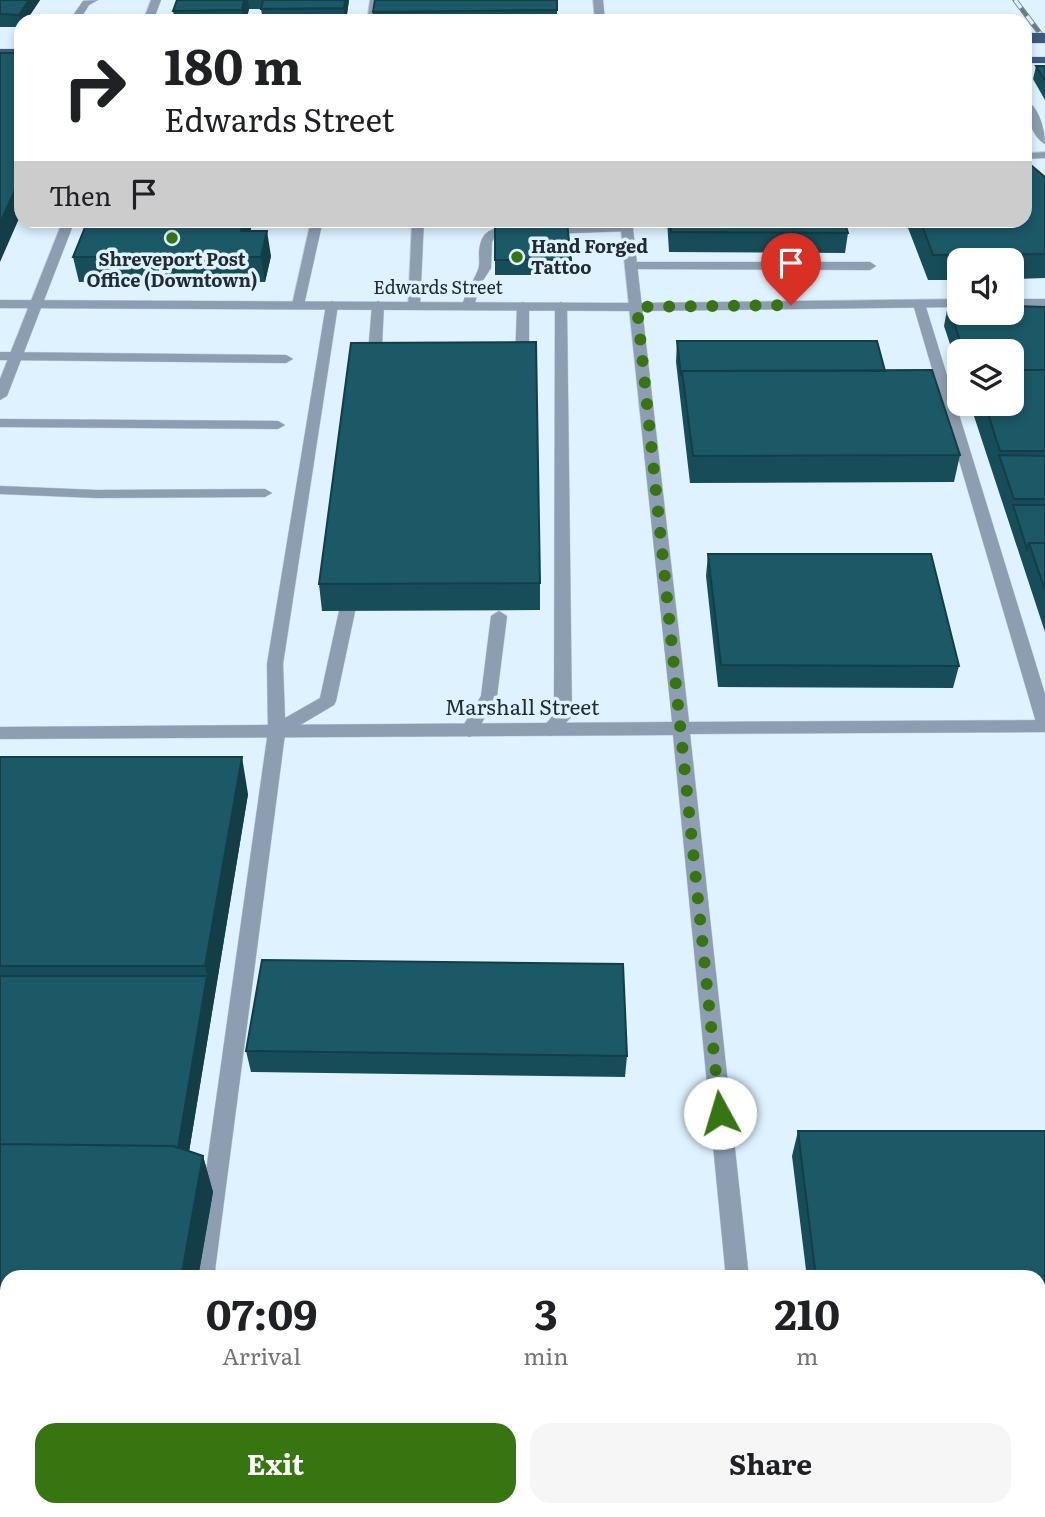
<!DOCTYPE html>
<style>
body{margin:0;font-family:Literata,serif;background:#f6f6f6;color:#202124;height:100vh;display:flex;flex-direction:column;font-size:26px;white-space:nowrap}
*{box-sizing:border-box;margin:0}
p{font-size:23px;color:#757577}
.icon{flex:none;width:38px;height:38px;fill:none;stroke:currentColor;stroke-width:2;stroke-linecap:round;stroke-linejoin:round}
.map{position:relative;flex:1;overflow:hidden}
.sheet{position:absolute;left:0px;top:1270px;width:1046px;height:247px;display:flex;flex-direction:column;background:#fff;border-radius:21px 21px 0 0;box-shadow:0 4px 10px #0003}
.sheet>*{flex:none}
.hud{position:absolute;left:14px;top:14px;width:1018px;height:214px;border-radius:21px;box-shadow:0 4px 10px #0003;background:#fff;color:#202124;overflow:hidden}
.controls{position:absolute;left:947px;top:248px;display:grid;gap:14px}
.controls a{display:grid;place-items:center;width:77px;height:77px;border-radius:14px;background:#fff;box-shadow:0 4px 10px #0003;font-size:35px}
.pin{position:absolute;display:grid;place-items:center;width:60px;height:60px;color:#fff;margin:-72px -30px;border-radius:50% 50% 50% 0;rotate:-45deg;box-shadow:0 0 7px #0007}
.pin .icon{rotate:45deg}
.me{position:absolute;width:77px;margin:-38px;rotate:354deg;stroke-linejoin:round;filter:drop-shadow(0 0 5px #0008)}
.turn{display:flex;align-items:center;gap:24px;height:147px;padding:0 35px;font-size:32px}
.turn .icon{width:91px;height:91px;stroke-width:2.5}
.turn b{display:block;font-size:49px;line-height:60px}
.then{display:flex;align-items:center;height:66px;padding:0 35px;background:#0003;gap:14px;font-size:26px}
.eta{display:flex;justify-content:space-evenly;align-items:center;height:119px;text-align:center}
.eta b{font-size:42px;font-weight:700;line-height:49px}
.action{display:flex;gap:14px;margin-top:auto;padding:14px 35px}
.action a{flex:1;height:80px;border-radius:21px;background:#367510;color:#fff;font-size:28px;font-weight:700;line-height:80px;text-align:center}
.action a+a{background:#f6f6f6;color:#202124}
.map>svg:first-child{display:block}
</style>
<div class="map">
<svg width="1045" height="1517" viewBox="0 0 1045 1517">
<rect width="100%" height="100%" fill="#def2ff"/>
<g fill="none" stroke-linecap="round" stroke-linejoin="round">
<!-- service casing -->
<g stroke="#bcceda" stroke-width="1">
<path id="service" d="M98,0L89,5L79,21H69L83,1Z
M370,0H380L377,21H367Z
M1026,100C1039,107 1045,130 1045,144C1032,137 1025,114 1026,100Z
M1045,152V158L1026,159V153Z
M311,220H323L304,305L298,309L292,305Z
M412,220H424L420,306L414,310L408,306Z
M627,224L633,228L631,231L547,234L541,230L547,226Z
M519,226L523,227V233L495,236L492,242L491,268L480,285L474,306L472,309H464L462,306C466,291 472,284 478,270C480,265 479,259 479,253C481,225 496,229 519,226Z
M632,262H870L876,266L870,270L628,269V263Z
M919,300L925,304L1045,694V728L1036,722L913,304Z
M332,301L338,305L283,664L285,718L320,698L344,588L352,583L360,588L336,701L334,705L285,734L214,1278H191L268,731L267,664L326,305Z
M378,301L384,305L381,365L374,369L367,365L372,305Z
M523,302L529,306V364L522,368L515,364L517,306Z
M561,302L567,306L572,716L556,734L550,736L541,730L554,714L555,306Z
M0,352L286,355L293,359L286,363L0,360Z
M0,419L278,421L285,425L278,429L0,427Z
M0,486L97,490L265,489L272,493L265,497L97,498L0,494Z
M499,611L507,616L497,696L475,735L469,737L460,731L481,696L491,616Z
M157,1510H183L182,1517H156Z"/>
</g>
<!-- minor casing -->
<g stroke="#bcceda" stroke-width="1">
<path id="minor" d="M959,299V307L637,311L0,308V300L637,303Z
M1012,299H1045V307H1012Z"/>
</g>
<!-- tertiary casing -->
<g stroke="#bcceda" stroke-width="1">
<path id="tertiary" d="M151,0H161L153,21H143Z
M593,0H603L605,21H595Z
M63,220H75L7,396L0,400V379Z
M620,220H632L689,722L1045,720V732L690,734L749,1278H726L673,735L0,739V727L672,722Z
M750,1510H776V1517H750Z"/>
</g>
<!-- primary casing -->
<g stroke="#bcceda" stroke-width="1">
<path id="primary" d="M0,49H21V55H0Z
M1026,57H1045V63H1026Z"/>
</g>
<!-- service -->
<use href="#service" fill="#8d9db2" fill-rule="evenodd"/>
<!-- minor -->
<use href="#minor" fill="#8d9db2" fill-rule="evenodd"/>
<!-- tertiary -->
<use href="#tertiary" fill="#8d9db2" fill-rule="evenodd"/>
<!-- primary -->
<use href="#primary" fill="#3d597e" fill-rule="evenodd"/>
<!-- rail casing -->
<g stroke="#6f7d86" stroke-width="5">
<path id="rail" d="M1015,0L1045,40"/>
</g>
<!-- rail -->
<use href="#rail" stroke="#def2ff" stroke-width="3.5" stroke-dasharray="10" stroke-linecap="butt"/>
<!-- primary-bridge casing -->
<g stroke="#bcceda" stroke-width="11" stroke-linecap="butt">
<path id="primary-bridge" d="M1026,38H1045"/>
</g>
<!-- primary-bridge -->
<use href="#primary-bridge" stroke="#3d597e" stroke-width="10"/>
</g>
<!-- wall -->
<path fill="#174d59" d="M0,0H40L26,21H21V27H0Z
M177,0H349L346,21H263L261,9H249L246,21H175L173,11Z
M557,0V21H373V12Z
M1036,66H1045V100L1033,79Z
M1045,177V278L1012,279V261H959V280H928L905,220H1026Z
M667,220H844L848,233L845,253L669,252Z
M495,223L571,260V275H495Z
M251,231L271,256L265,282H79L73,257Z
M948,305L1045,307V632L970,404H1012V352H959V371L944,326Z
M677,341L885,371L960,455L954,482L690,483L676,362Z
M708,554L959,666L953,688L718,687L706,576Z
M540,583V610L322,611L319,584Z
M0,757L248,794L189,1152L203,1156L213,1192L198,1278H7V1510H158L157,1517H0Z
M246,1051L627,1056L625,1077L251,1072Z
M798,1131H1045V1514L835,1515L834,1510H1040V1278H807L792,1156Z"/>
<!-- shaded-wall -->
<path fill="#133e48" d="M29,0H40L26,21H21V24L19,15Z
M244,0H248L249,9L246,21H243L242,10Z
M345,0H349L346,21H345L344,8Z
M21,177V214L0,262V223Z
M244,220H253L245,256L241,231Z
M267,231L271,256L265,282L261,257Z
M242,757L248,794L184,1182L177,1157L207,976L205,966Z
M203,1156L213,1192L198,1278H181Z
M143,1510H158L157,1517H146Z"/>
<!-- building -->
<path fill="#1b5967" stroke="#133e48" stroke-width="2" d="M0,0H29L19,15L0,14Z
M177,0H244L242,10L173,11Z
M263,0H345L344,8L261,9Z
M375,0H557V10L373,12Z
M0,53H21V177L0,223Z
M1036,66H1045V81Z
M1026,161L1045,177V254L933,255L920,220H1026Z
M88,220H244L241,231H267L261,257H73Z
M670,220H844L848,233L671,232Z
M567,222L571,260H495V223Z
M948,305H959V313H1012V306L1045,307V370H1012V352H964Z
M677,341H877L885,371H682L681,376Z
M536,342L540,583L319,584L351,343Z
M932,370L960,455L693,456L682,371Z
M1012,370H1045V451H1000L985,404H1012Z
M999,455L1045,456V499H1014Z
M1013,505H1045V543H1029L1027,549Z
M1029,543H1045V590Z
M708,554H931L959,666L721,665Z
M0,757H242L205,966H0Z
M262,960L623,964L627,1056L246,1051Z
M0,976H207L178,1148L174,1146L0,1144Z
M798,1131H1045V1494H1040V1278H816Z
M0,1144L174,1146L203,1156L181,1278H7V1502H0Z"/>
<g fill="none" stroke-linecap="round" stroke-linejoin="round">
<!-- route -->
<path stroke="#367510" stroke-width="12" stroke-dasharray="0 21.6" d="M720,1113L637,307L791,305"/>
</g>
<!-- markers -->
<g fill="#367510" stroke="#def2ff" stroke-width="2.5">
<circle cx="172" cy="238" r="7"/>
<circle cx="517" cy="257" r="7"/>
</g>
<g text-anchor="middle" stroke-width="7" stroke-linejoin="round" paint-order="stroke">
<!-- far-poi labels -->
<g font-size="18" font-weight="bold" fill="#212b31" stroke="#def2ff" text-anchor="start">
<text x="531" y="253">Hand Forged<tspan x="531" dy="21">Tattoo</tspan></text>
<text x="172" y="266" text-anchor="middle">Shreveport Post<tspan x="172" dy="21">Office (Downtown)</tspan></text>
</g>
<!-- far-street labels -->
<g font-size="18" fill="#212b31" stroke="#def2ff">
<text x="438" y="294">Edwards Street</text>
</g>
<!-- street labels -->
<g font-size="21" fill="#212b31" stroke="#def2ff">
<text x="522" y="715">Marshall Street</text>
</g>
</g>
</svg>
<div class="controls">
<a><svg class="icon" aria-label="sound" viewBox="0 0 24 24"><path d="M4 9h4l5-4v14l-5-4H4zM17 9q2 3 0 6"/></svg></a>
<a><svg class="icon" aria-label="layers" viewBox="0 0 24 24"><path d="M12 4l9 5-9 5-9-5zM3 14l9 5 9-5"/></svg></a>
</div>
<div class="pin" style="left:791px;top:305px;background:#d93025"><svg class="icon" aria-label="arrive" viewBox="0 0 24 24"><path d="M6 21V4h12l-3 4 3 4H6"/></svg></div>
<svg class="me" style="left:720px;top:1113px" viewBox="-20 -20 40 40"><circle r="19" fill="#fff"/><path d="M0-13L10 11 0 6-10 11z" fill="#367510"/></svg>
<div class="hud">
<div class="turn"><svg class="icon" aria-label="right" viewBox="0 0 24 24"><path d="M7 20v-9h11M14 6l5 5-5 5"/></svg><div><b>180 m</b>Edwards Street</div></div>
<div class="then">Then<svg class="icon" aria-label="arrive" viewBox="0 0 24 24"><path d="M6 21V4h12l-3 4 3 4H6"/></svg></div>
</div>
<section class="sheet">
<div class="eta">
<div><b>07:09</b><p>Arrival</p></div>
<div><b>3</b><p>min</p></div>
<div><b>210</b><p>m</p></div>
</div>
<div class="action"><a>Exit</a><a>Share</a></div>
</section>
</div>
